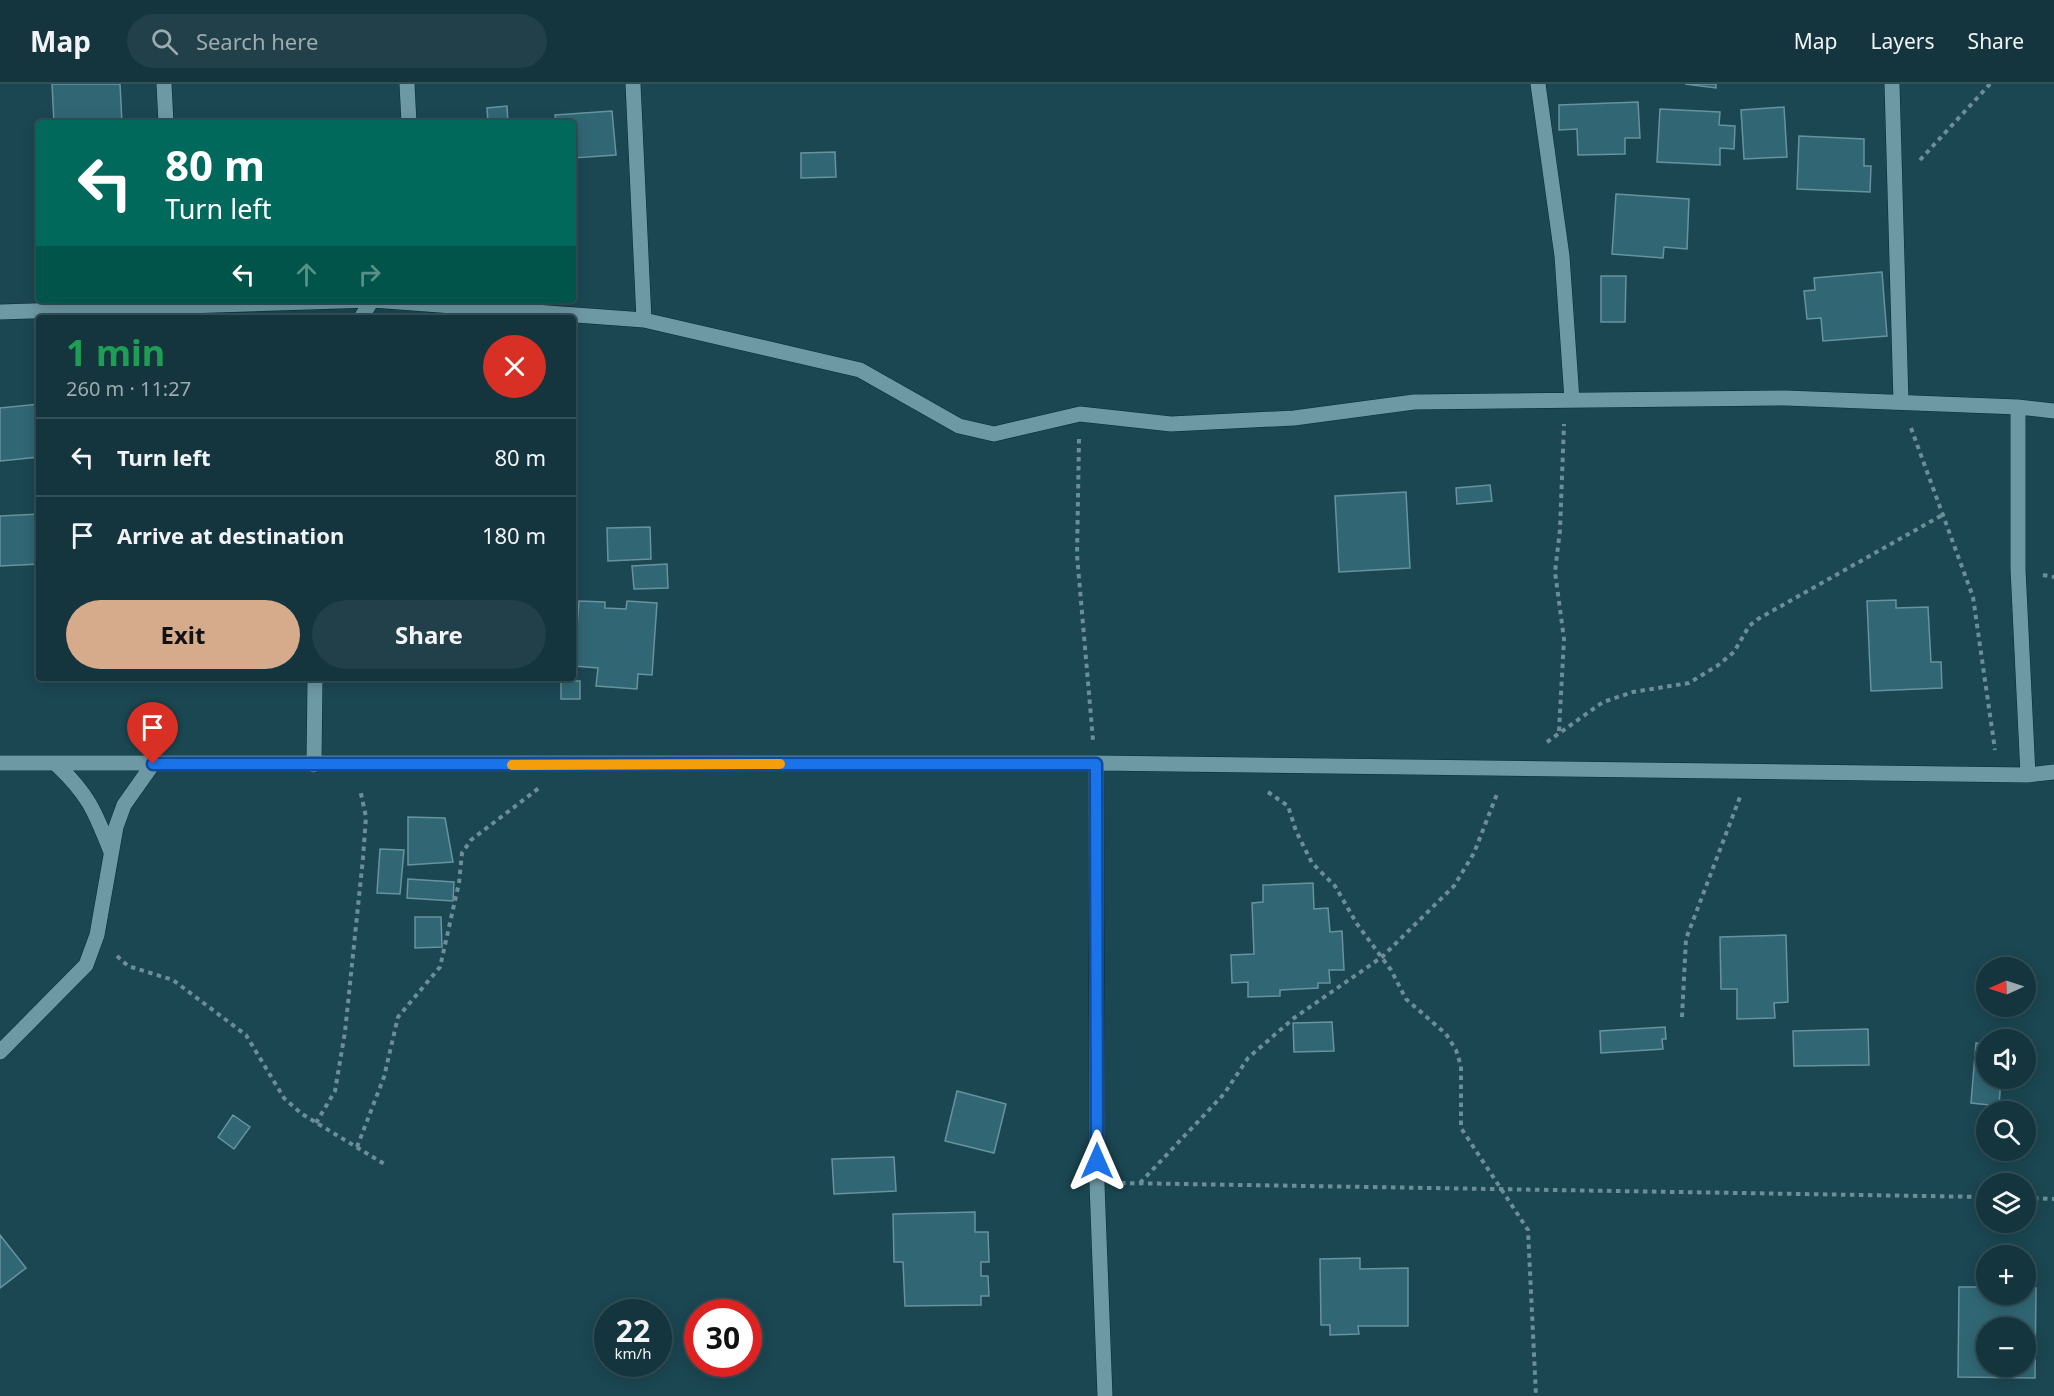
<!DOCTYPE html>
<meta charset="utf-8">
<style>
body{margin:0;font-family:"Noto Sans",sans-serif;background:#214049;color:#f1f3f6;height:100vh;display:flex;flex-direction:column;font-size:22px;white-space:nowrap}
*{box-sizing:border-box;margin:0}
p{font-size:20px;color:#9dabb0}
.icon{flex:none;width:33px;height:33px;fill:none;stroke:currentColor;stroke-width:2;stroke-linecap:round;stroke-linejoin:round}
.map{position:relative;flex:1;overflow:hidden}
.details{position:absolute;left:36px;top:231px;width:540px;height:366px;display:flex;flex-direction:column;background:#14353e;border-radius:6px;box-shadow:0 3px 15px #0003,0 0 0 2px #335058}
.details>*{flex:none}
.hud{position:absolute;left:36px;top:36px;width:540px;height:183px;border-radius:6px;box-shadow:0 3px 15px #0003,0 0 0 2px #335058;background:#00695c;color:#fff;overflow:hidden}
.needle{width:39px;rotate:267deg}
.tools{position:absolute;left:1976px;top:873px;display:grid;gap:12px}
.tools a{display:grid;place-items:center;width:60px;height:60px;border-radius:50%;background:#14353e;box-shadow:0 3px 15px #0003,0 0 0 2px #335058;font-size:30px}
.speed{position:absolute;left:594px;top:1215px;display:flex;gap:12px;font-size:30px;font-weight:700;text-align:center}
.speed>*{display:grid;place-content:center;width:78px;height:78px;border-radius:50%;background:#14353e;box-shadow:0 3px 15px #0003,0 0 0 2px #335058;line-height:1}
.speed small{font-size:15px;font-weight:400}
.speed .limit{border:9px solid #d22;background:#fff;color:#111}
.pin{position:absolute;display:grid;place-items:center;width:51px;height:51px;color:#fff;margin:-62px -26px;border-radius:50% 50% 50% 0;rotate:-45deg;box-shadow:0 0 6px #0007}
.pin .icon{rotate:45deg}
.me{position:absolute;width:66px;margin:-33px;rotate:0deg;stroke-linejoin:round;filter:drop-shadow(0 0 4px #0008)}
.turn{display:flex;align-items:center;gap:21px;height:126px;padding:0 30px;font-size:27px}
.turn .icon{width:78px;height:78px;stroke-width:2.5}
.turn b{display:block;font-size:42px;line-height:51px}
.lanes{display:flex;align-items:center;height:57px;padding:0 30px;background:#0003;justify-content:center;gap:30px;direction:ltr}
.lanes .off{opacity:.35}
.round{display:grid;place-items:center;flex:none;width:63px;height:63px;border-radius:32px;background:#214049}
.overview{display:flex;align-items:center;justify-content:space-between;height:102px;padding:0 30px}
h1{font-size:36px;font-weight:700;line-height:45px;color:#1e9e55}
.primary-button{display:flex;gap:12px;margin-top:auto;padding:12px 30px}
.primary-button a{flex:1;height:69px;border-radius:36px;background:#d6ab8b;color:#111;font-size:24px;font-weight:700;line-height:69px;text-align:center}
.primary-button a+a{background:#214049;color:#f1f3f6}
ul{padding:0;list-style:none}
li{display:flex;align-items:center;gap:18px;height:78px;padding:0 30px;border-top:2px solid #335058}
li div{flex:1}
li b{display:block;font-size:22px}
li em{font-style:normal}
header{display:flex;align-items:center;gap:36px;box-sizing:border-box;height:84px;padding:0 30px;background:#14353e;border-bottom:2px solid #335058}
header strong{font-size:28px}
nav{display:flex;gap:33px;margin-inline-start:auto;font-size:21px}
.search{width:420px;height:54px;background:#214049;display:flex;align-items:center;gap:15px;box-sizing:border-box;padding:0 21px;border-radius:33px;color:#9dabb0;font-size:22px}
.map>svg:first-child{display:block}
</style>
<header>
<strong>Map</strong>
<div class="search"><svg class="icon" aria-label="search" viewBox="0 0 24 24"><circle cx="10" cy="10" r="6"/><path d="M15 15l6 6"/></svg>Search here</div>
<nav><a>Map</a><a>Layers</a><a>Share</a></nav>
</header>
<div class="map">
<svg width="2054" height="1312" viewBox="0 0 2054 1312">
<rect width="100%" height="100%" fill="#1b4752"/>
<!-- building -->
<path fill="#316774" stroke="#67939f" stroke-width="1.5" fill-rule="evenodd" d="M52,0H120L122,39H54Z
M1685,0H1716V4Z
M1638,18L1640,54H1625V70L1578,71L1577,45L1559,46V21Z
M507,22L508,39H488L487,24Z
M1784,23L1787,73L1744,75L1741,26Z
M1660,25L1720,28L1719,41L1735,42L1734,65L1720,64V81L1657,78Z
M612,27L616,71L573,74V39H556L555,31Z
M1799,52L1864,55V82H1871L1870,108L1797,105Z
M835,68L836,93L801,94V69Z
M1616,110L1689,115L1687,165L1664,163L1663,174L1612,170Z
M1882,188L1887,252L1823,257L1821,234L1807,235L1804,207L1815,206L1814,194Z
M1601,192H1626L1625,238H1601Z
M39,320V373L0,377V324Z
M1490,401L1492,417L1457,420L1456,404Z
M1406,408L1410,484L1339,488L1335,412Z
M39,430V480L0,482V432Z
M650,443L651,475L608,477L607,444Z
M667,480L668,504L634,505L632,482Z
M1896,516V524L1928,523L1931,578H1941L1942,604L1871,607L1867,517Z
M579,517L605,518V524L626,525L627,517L657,519L652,591L638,590L637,605L596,602L598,584L574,582Z
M561,597H580V615H561Z
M408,733L445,734L453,778L408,781Z
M380,765L404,766L400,810L377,809Z
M408,795L454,798L453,817L407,814Z
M1313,799L1314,825L1328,824L1330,848L1342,847L1344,886H1329L1330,899H1318V904L1280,906V912L1248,913V898L1232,899L1231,871L1254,870L1252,819L1263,818V801Z
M415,833H441L442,863L415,864Z
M1786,851L1788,918L1774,919L1775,934L1737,935V905H1721L1720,853Z
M1332,938L1334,967L1294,968L1293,939Z
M1665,943L1666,955H1662L1663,965L1601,969L1600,947Z
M1868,945L1869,981L1794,982L1793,947Z
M1976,959L1986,960V994H2001L1999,1022L1971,1019Z
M957,1007L1006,1020L994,1069L945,1057Z
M233,1031L250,1043L234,1065L218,1053Z
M894,1073L896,1107L834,1110L832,1075Z
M975,1128V1148H988L989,1178H981V1192H988L989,1212H981V1221L905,1222L903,1178H894L893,1130Z
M0,1151L26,1184L0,1204Z
M1360,1174V1185L1408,1184V1242H1358L1359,1250L1330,1251V1241H1321L1320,1175Z
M1959,1203H1986V1210H2025V1204H2036L2035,1294L1958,1293ZM1986,1244H2025V1282H1986Z"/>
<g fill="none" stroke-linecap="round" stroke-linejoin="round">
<!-- minor casing -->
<g stroke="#092c34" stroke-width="16">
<path id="minor" d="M164,0L166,39
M407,0L409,39
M633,0L644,236
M1538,0L1562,172L1572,316
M1892,0L1901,318
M0,228L372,216L644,236L860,286L959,342L994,350L1080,330L1171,340L1294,334L1414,318L1786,314L2018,323L2054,327
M361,234L372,216
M2018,323V485L2028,691
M0,679H1096L2028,691L2054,688
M1096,679L1097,1100L1105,1312
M57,681C89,711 95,728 111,768
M314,681L315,594
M0,968L86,881L97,851L116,743L124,721L153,680"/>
</g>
<!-- path -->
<path stroke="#6b8e98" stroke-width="4" stroke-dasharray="4.5 4.5" stroke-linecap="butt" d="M1920,76L1990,0
M1911,344L1973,513L1995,666
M1079,355L1077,471L1093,656
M2043,491L2054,493
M1559,647L1564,555L1555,488L1560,446L1564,340
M1547,658L1603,618L1633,608L1689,599L1717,582L1734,568L1749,542L1758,535L1944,430
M1268,708L1288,722L1296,747L1312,779L1335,802L1357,840L1391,886L1406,915L1446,950L1456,966L1461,982V1044L1528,1146L1536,1312
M117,872L128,882L173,896L246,951L284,1014L302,1030L386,1081
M1682,933L1686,855L1740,713
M316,1039L335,1007L345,948L363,774L366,733L360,705
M357,1063L384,993L398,933L440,883L459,799L462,769L471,756L539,704
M1121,1099L1986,1113
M1140,1099L1224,1010L1248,974L1294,934L1382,873L1454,802L1474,769L1497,710
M2025,1114L2054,1115"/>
<!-- minor -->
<use href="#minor" stroke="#6d99a5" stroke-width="15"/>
</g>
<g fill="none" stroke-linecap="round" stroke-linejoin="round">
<!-- route casing -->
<g stroke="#114b97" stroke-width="15">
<path id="route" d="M153,680H1096L1097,1077"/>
</g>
<!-- route -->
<use href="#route" stroke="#1a73e8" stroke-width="10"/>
<!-- slow -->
<path stroke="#f59e0b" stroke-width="10" d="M512,681L780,680"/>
</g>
</svg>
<div class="tools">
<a><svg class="needle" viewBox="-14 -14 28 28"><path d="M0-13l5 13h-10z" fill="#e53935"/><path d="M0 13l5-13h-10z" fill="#9dabb0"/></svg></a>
<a><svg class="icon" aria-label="sound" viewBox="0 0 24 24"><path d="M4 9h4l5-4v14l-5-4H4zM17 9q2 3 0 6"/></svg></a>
<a><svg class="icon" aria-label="search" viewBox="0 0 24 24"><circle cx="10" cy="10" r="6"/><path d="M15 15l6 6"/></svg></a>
<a><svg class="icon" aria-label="layers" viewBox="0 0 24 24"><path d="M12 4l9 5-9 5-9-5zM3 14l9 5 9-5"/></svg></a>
<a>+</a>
<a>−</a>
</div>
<div class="speed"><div>22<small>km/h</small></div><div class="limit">30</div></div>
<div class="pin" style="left:153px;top:680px;background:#d93025"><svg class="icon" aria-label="arrive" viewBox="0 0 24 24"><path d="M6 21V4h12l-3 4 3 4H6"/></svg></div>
<svg class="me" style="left:1097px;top:1077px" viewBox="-20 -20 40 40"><path d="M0-17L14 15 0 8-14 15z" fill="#1a73e8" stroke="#fff" stroke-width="4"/></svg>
<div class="hud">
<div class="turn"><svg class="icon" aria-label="left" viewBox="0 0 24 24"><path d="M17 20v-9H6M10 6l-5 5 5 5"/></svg><div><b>80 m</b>Turn left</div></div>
<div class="lanes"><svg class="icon" aria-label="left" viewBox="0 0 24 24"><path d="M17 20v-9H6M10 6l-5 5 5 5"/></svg><svg class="icon off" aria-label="ahead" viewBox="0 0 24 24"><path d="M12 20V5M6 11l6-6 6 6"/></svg><svg class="icon off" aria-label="right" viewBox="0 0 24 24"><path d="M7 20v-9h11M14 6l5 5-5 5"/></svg></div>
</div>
<section class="details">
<div class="overview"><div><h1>1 min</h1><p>260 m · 11:27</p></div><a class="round" style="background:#d93025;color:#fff"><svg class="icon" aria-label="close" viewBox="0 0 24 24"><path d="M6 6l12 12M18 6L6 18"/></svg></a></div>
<ul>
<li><svg class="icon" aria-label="left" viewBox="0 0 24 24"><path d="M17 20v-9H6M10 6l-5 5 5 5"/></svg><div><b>Turn left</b></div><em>80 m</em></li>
<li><svg class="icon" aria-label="arrive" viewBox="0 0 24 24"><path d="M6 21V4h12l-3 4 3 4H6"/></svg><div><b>Arrive at destination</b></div><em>180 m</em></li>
</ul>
<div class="primary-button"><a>Exit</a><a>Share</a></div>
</section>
</div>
